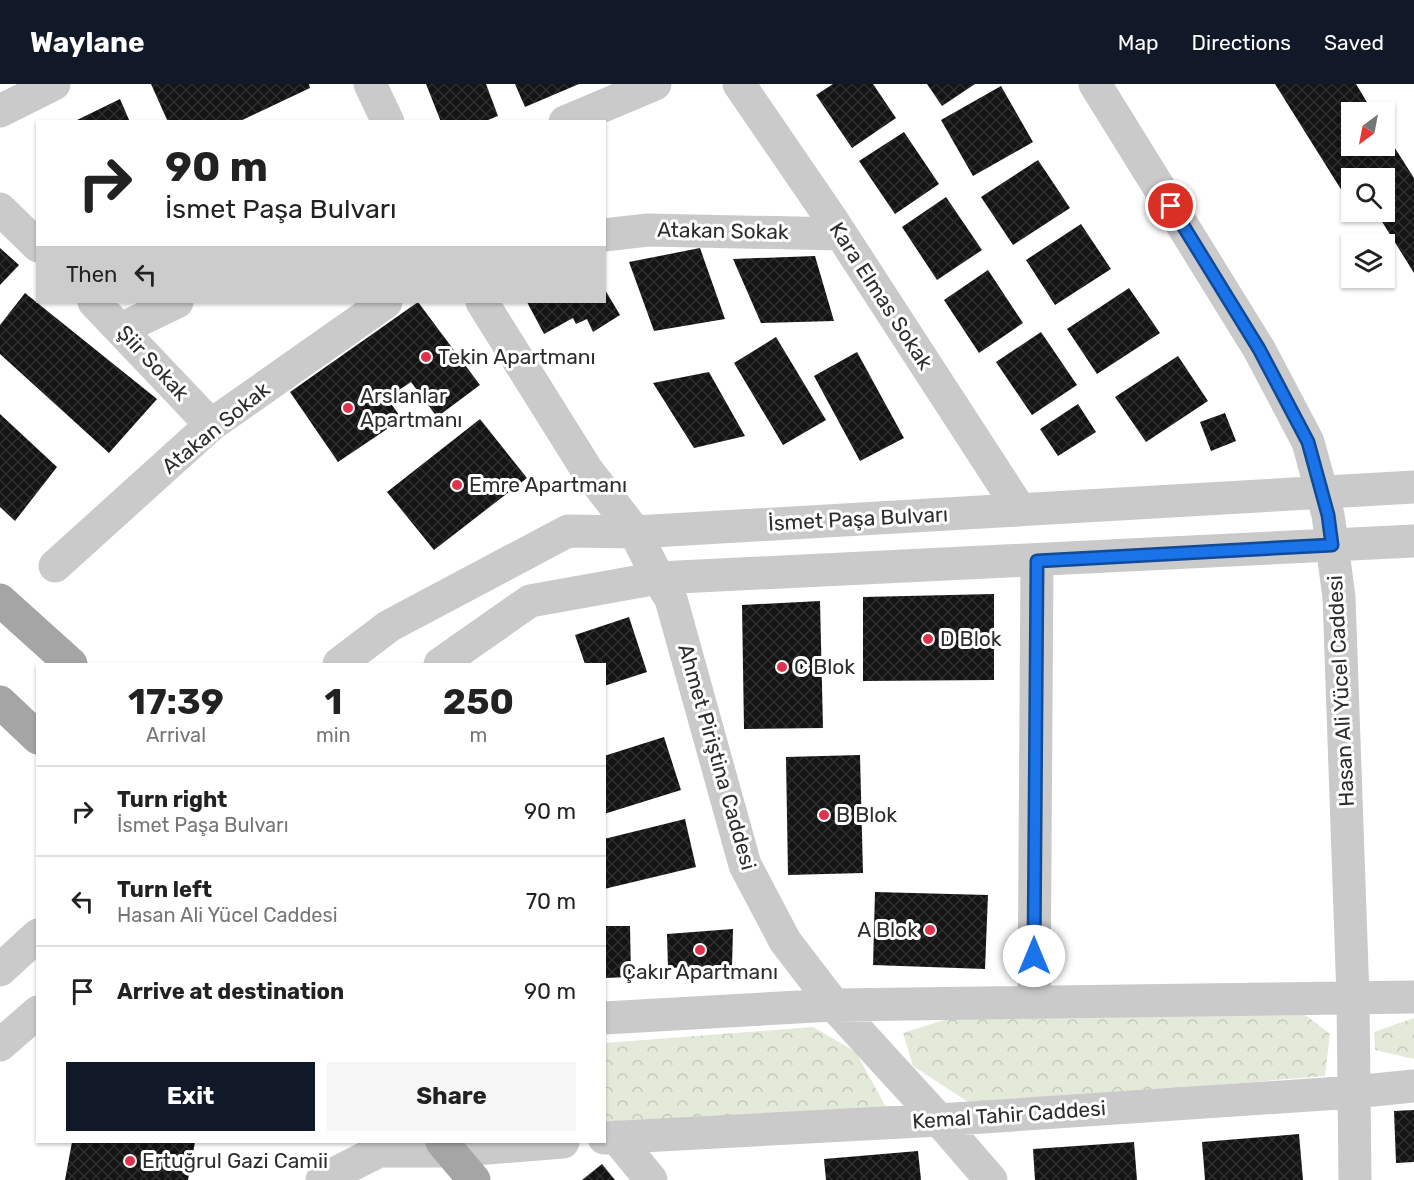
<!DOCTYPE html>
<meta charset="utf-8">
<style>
body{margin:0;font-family:Rubik,sans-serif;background:#f6f6f6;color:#222;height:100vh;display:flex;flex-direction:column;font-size:22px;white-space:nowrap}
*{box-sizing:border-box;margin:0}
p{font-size:20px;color:#767676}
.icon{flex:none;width:33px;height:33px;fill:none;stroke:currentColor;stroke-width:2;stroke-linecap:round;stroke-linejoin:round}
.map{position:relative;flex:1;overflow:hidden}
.panel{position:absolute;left:36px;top:579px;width:570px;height:480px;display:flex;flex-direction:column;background:#fff;border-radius:0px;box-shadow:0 2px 4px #0004}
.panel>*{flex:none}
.hud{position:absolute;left:36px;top:36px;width:570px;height:183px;border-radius:0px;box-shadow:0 2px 4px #0004;background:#fff;color:#222;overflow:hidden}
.needle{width:39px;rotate:212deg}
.controls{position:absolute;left:1341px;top:18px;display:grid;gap:12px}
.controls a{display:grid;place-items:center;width:54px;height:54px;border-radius:0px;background:#fff;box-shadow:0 2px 4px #0004;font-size:30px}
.pin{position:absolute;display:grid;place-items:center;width:51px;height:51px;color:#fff;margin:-26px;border:3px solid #fff;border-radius:50%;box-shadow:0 2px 6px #0007}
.me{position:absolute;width:66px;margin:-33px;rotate:0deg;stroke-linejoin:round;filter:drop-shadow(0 0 4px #0008)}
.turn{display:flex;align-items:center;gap:21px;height:126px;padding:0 30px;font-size:27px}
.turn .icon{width:78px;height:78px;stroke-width:2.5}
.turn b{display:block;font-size:42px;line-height:51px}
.then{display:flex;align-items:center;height:57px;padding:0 30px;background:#0003;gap:12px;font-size:22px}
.eta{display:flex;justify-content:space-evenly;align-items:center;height:102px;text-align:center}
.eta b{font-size:36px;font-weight:700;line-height:42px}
.button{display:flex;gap:12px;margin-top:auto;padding:12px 30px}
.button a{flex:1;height:69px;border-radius:0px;background:#111827;color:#fff;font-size:24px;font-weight:700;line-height:69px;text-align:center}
.button a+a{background:#f6f6f6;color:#222}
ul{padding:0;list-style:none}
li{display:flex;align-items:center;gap:18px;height:90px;padding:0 30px;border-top:2px solid #e0e0e0}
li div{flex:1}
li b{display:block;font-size:22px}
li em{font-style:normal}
header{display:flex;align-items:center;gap:36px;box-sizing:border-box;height:84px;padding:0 30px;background:#111827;color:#fff}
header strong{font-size:28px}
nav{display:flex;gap:33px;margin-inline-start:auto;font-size:21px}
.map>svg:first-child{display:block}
</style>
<header>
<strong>Waylane</strong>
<nav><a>Map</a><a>Directions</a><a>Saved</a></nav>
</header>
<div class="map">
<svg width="1414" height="1096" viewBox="0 0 1414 1096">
<defs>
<pattern id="park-crowns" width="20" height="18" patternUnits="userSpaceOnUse" patternTransform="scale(1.5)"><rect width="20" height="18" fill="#e4eada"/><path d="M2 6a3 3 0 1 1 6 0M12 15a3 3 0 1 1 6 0" fill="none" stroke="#c4c9bb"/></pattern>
<pattern id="building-cross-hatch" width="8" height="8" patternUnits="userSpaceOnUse" patternTransform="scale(1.5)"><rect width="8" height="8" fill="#141414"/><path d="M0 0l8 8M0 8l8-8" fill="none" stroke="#2e2e2e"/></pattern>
</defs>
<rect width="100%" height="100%" fill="#fff"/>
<!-- park -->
<path fill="url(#park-crowns)" d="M1300,927L1330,950L1325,992L1145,1007L968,1018L913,982L903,949L950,934Z
M1414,934V975L1375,966L1374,948Z
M813,943L856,968L886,1023L828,1029L605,1038V959Z"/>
<!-- building -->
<path fill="url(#building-cross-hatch)" d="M151,0H309L310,4L238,38H168Z
M426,0H486L498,32L483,38H441Z
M515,0H579L525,23Z
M833,0H873L896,34L852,64L816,11Z
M927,0H975L942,22Z
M1275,0H1356L1373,28H1352V62H1384V47L1414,94V189L1376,128H1384V94H1352V123Z
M1001,2L1033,58L973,92L941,36Z
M120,15L130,38H73Z
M904,48L939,100L895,130L859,77Z
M1038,76L1070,124L1013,161L981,113Z
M946,113L982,166L937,196L902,143Z
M1081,140L1111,185L1055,221L1026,176Z
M0,164L19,181L0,201Z
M700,164L725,235L654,247L629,178Z
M815,172L834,237L761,239L733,175Z
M988,186L1023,239L979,269L944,216Z
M604,204L620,231L593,248L587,235L576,240L573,234L544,250L527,218H604Z
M1129,204L1160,249L1097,290L1067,245Z
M25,209L157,315L109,369L0,270V241Z
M418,218L480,301L437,333L411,298L387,314L402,335L338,378L290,308Z
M1041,248L1077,301L1032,331L996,278Z
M776,253L826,336L783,361L734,279Z
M857,268L904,354L860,377L814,292Z
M1178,272L1208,317L1146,358L1115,313Z
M709,288L745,352L694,364L653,299Z
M1078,320L1096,348L1058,372L1040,345Z
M1225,329L1236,357L1211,367L1200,338Z
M0,330L57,383L15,437L0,423Z
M480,335L527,394L434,466L387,408Z
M994,510V596L863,597V513Z
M820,517L823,644L744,645L742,521Z
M629,533L647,588L604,602V580H585L575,551Z
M664,653L681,706L604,730V672Z
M860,671L863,789L788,791L786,673Z
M685,735L696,783L604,805V755Z
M875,808L988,811L985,885L873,881Z
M604,842H630L631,893L604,894Z
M733,845L732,882L668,884L667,850Z
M1414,1026V1078L1396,1079L1394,1027Z
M1299,1050L1303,1096H1205L1202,1058Z
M72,1058H195L188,1096H65Z
M1134,1058L1137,1096H1035L1033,1065Z
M918,1067L921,1096H826L824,1075Z
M602,1080L615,1096H582Z"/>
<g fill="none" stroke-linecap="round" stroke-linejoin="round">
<!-- minor -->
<path stroke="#cacaca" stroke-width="33" d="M370,0L388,38
M739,0L830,133L1020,426
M1095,0L1259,265L1308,358L1328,431L1339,513L1353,913L1355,1096
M0,27L54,0
M565,38L655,0
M0,125L38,162
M604,151L648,146L841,150
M94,218L211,341
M482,218L587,386L635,448L658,494L671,515L745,781L785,857L834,921L939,1036L991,1096
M121,245L177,218
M55,482L211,341L386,218
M339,580L389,542L568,447L635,448L1414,403
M440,580L530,517L658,494L1414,457
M0,886L38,851
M1034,919L1037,477
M604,934L834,921L1414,913
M0,961L38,928
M616,1053L651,1096
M604,1054L939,1036L1354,1008L1414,1002
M322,1096L379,1067H451L563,1058"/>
<!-- major -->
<path stroke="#a5a5a5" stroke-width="33" d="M0,516L71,580
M0,618L38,654
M442,1058L474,1096"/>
</g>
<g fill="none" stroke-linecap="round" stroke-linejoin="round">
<!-- route casing -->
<g stroke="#114b97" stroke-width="15">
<path id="route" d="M1034,872L1037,477L1332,461L1328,431L1308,358L1259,265L1171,122"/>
</g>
<!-- route -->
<use href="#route" stroke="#1a73e8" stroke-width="10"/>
</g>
<!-- markers -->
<g fill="#df334d" stroke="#fff" stroke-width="2">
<circle cx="426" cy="273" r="6"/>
<circle cx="348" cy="324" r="6"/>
<circle cx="457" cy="401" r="6"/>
<circle cx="928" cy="555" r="6"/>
<circle cx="782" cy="583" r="6"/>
<circle cx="824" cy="731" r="6"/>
<circle cx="930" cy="846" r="6"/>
<circle cx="700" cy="866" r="6"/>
<circle cx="130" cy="1077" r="6"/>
</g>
<g text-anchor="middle" stroke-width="6" stroke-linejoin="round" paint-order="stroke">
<!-- street labels -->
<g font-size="21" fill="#2d2d2d" stroke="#fff">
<text transform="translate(723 147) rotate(1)" y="7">Atakan Sokak</text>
<text transform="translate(881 212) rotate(57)" y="7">Kara Elmas Sokak</text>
<text transform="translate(153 279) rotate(47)" y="7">Şiir Sokak</text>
<text transform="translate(216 344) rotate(-39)" y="7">Atakan Sokak</text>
<text transform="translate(858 435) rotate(-3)" y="7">İsmet Paşa Bulvarı</text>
<text transform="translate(1341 607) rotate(-93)" y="7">Hasan Ali Yücel Caddesi</text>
<text transform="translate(717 673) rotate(74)" y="7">Ahmet Piriştina Caddesi</text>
<text transform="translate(1009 1031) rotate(-4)" y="7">Kemal Tahir Caddesi</text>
</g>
<!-- poi labels -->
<g font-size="21" fill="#2d2d2d" stroke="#fff" text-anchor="start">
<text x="438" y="280">Tekin Apartmanı</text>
<text x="360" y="319">Arslanlar<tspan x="360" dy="24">Apartmanı</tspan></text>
<text x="469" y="408">Emre Apartmanı</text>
<text x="940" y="562">D Blok</text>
<text x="794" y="590">C Blok</text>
<text x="836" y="738">B Blok</text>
<text x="918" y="853" text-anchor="end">A Blok</text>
<text x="700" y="895" text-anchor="middle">Çakır Apartmanı</text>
<text x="142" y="1084">Ertuğrul Gazi Camii</text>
</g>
</g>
</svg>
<div class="controls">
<a><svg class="needle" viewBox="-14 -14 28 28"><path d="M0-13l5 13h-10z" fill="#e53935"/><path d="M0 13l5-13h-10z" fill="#767676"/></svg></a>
<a><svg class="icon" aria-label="search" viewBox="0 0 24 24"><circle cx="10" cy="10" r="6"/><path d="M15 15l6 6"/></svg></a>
<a><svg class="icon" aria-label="layers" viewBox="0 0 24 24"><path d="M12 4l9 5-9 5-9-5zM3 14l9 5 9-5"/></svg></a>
</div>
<div class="pin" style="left:1171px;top:122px;background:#d93025"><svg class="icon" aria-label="arrive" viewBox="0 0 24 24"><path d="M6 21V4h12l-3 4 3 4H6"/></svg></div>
<svg class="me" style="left:1034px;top:872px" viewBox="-20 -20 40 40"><circle r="19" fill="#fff"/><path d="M0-13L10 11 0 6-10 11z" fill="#1a73e8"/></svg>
<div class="hud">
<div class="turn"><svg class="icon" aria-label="right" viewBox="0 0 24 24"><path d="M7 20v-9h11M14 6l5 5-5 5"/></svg><div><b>90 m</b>İsmet Paşa Bulvarı</div></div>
<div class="then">Then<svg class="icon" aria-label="left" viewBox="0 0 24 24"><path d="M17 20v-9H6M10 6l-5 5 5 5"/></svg></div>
</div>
<section class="panel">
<div class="eta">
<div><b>17:39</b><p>Arrival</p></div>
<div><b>1</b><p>min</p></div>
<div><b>250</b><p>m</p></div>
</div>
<ul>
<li><svg class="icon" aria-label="right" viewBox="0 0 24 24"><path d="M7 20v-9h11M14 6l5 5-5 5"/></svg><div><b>Turn right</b><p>İsmet Paşa Bulvarı</p></div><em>90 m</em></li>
<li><svg class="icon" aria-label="left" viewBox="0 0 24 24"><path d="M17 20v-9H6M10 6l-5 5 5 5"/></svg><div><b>Turn left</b><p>Hasan Ali Yücel Caddesi</p></div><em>70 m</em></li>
<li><svg class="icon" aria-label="arrive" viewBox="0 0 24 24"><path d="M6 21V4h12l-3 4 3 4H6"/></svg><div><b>Arrive at destination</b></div><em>90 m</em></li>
</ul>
<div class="button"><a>Exit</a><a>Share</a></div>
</section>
</div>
